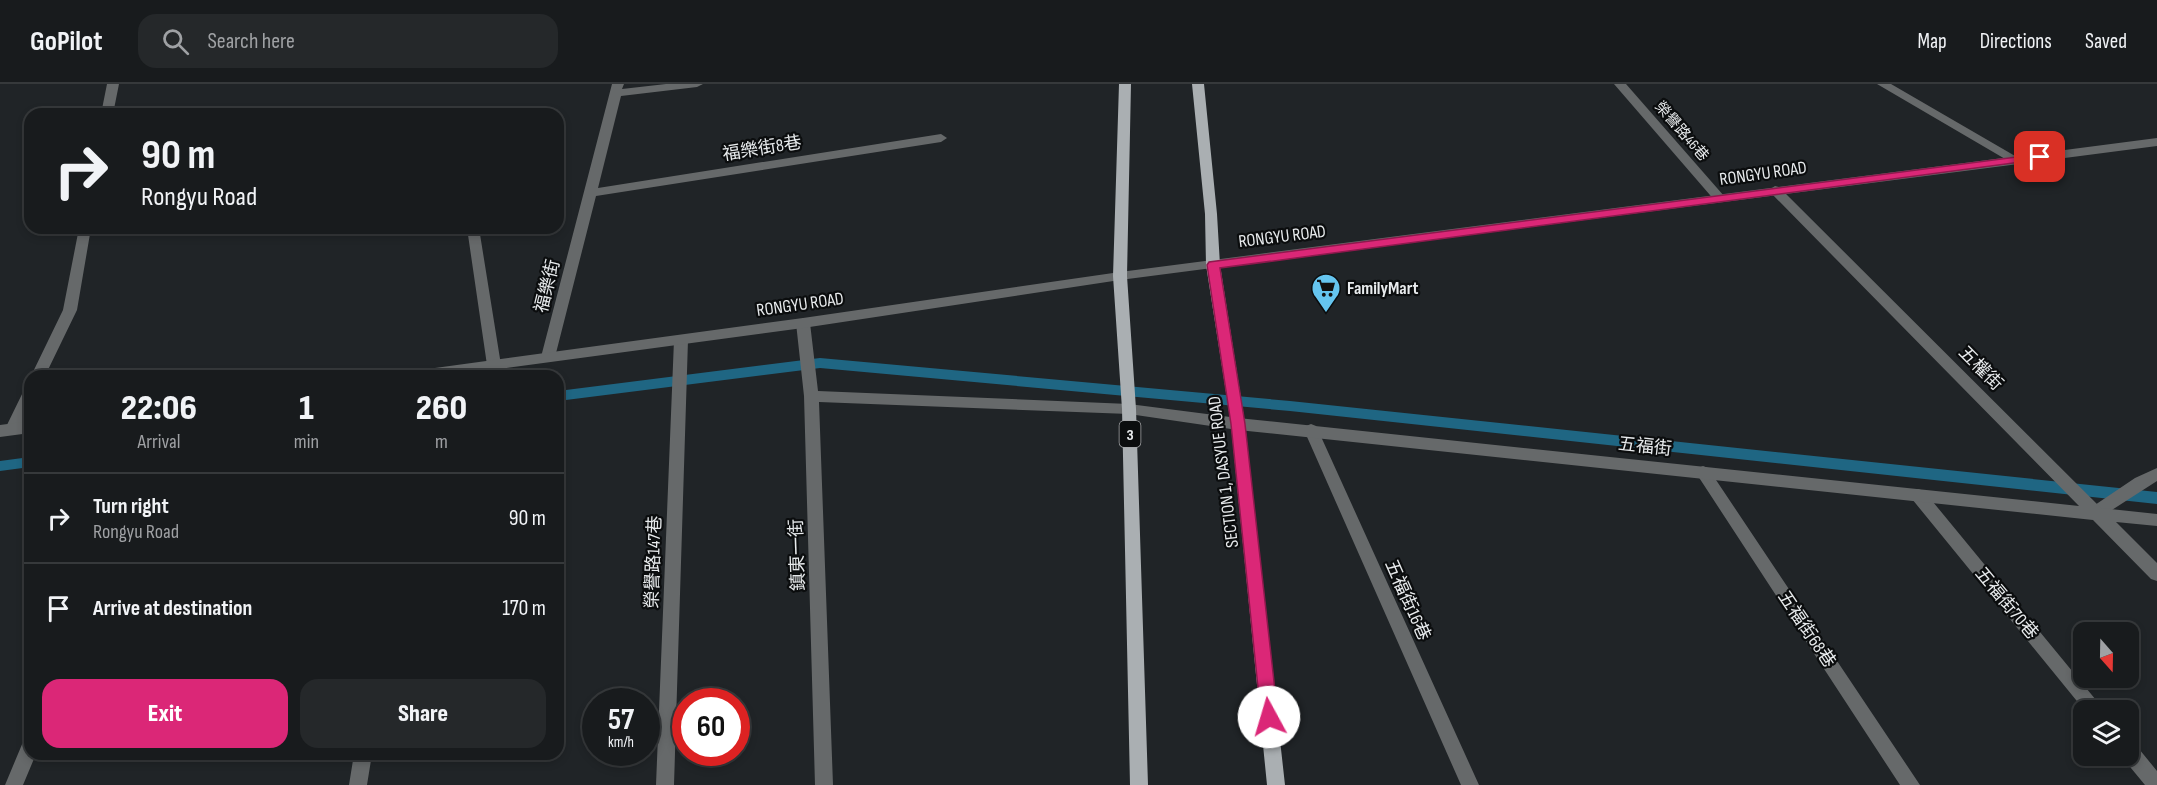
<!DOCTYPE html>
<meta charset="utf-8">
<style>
body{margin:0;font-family:"Sofia Sans Condensed","Noto Sans TC",sans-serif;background:#25282a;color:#f1f3f6;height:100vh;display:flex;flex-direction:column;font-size:22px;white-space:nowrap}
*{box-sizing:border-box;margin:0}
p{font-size:20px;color:#9fa1a4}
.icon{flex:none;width:33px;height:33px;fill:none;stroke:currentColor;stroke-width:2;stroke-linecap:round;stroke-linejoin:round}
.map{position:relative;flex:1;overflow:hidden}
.side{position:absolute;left:24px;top:286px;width:540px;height:390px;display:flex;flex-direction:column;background:#181b1d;border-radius:18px;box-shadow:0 3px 9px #0003,0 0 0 2px #36393b}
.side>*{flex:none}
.hud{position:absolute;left:24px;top:24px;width:540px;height:126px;border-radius:18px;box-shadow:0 3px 9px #0003,0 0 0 2px #36393b;background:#181b1d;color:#f1f3f6;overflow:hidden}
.needle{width:39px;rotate:160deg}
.buttons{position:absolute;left:2073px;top:538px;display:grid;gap:12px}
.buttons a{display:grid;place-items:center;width:66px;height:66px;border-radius:12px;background:#181b1d;box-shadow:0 3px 9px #0003,0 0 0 2px #36393b;font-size:30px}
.speed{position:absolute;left:582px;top:604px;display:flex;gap:12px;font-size:30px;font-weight:700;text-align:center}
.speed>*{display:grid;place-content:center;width:78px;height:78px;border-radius:50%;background:#181b1d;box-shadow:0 3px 9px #0003,0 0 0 2px #36393b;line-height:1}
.speed small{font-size:15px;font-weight:400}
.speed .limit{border:9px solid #d22;background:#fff;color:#111}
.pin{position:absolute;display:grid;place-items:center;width:51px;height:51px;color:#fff;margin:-26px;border-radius:12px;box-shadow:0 3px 9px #0006}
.me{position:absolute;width:66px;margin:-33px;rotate:354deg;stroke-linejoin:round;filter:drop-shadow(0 0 4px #0008)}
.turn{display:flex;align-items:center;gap:21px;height:126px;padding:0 18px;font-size:27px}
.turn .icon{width:78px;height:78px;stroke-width:2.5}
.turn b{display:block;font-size:42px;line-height:51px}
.eta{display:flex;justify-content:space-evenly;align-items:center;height:102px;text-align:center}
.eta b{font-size:36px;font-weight:800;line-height:42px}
.action{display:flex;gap:12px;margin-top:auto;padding:12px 18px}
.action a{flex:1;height:69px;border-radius:18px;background:#db2777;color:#fff;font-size:24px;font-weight:800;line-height:69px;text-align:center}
.action a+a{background:#25282a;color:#f1f3f6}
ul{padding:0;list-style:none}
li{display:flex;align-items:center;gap:18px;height:90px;padding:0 18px;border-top:2px solid #36393b}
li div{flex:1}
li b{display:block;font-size:22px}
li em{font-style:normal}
header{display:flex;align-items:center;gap:36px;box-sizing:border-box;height:84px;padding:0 30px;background:#181b1d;border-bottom:2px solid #36393b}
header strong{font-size:28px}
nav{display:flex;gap:33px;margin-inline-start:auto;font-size:21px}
.search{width:420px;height:54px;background:#25282a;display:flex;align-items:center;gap:15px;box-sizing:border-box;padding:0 21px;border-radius:18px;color:#9fa1a4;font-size:22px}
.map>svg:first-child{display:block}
</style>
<header>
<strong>GoPilot</strong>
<div class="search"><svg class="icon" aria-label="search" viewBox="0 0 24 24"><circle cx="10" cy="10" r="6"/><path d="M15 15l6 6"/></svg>Search here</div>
<nav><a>Map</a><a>Directions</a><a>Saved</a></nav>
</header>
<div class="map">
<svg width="2157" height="701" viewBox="0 0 2157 701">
<rect width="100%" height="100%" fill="#202427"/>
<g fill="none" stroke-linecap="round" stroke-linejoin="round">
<!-- stream -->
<path fill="#1f6683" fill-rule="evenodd" d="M820,274L1290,317L2157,408V420L1290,327L820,284L558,317V307Z
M30,373V383L0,387V377Z"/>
<!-- service -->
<path fill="#66696a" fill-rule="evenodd" d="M107,0H119L113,30H101Z
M612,0H624L622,5L666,0H703L697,3L621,12L598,104L941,50L947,54L941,58L596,112L555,273L548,278L541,273Z
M1614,0H1626L1724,112L1726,115L1724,118H1716Z
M79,144H91L77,226L45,292H31L63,226Z
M467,144H479L501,281L494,286L487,281Z
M803,234L810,239L818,307L1129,320L1134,321L1136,325L1134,329L1129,330L819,318L833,701H815L804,312L796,239Z
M681,251L688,256L674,701H656L674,256Z
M30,303C30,321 26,333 17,349H7L5,345L25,304Z
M1311,340L1316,342L1318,346L1479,701H1461L1304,346L1306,342Z
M1703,382L1708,384L1920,701H1900L1698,392L1695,388L1698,384Z
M2157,384V397L2101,433L2095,435L2089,433L2087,429L2089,425L2135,394Z
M1918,405L1924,407L2105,627H2085L1912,415L1910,411L1912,407Z
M2128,658L2135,660L2157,687V701H2145L2121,672H2128Z
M354,670H372L367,701H349Z"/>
<!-- minor -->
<path fill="#66696a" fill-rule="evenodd" d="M1877,0H1891L2022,76L2016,80L2012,79Z
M1775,102L1779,103L2101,424L2157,430V442L2116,438L2157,479V497L2151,495L2093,436L1238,346L1129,330L1124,329L1122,325L1124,321L1129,320L1238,334L2079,422L1771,109L1769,106Z
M30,655V670H36L23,701H5L23,658Z"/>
<!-- tertiary -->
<path fill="#66696a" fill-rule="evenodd" d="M2157,54V62L1120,196L803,244L447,292H406L413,287L803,234L1120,188Z
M30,337V349L0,353V341Z"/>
<!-- primary -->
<path fill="#aaafb2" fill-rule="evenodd" d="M1119,0H1131L1127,192L1136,325L1148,701H1130L1122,325L1113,192Z
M1192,0H1204L1217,130L1220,181L1245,340L1285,701H1267L1231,340L1206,181L1205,130Z"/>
</g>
<!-- route -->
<path fill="#db2777" stroke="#8e194d" stroke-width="1.5" d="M2040,70L2045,73L2044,75L1220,184L1245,340L1278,633L1275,639L1269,641L1263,639L1261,633L1231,340L1207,181L1209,178Z"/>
<!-- icons -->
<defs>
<g id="supermarket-pin" transform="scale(1.5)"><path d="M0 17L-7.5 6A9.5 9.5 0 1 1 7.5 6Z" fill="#65c5ef" stroke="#0b0d0e"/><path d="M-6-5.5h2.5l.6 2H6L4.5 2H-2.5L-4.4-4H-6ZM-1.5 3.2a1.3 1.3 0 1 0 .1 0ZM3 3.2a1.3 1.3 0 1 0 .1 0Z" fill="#111"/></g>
</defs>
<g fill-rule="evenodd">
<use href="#supermarket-pin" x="1326" y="204"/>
</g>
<g text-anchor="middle" stroke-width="4.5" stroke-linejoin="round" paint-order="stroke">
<!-- far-street labels -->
<g font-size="15" fill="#e8ebed" stroke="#0b0d0e">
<text transform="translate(1682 47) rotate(49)" y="5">榮譽路46巷</text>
</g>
<!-- shield labels -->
<rect fill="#0b0d0e" stroke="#a6a8aa" stroke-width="1.5" x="1119.5" y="337" width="21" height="26" rx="4.5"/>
<g font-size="16" font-weight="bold" fill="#e8ebed">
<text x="1130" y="356">3</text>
</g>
<!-- street labels -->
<g font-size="18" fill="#e8ebed" stroke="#0b0d0e">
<text transform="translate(762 64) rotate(-9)" y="6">福樂街8巷</text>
<text transform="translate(1763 89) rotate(-8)" y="6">RONGYU ROAD</text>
<text transform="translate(1282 152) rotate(-7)" y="6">RONGYU ROAD</text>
<text transform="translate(547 202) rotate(-76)" y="6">福樂街</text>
<text transform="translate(800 220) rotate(-8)" y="6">RONGYU ROAD</text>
<text transform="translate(1981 284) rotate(45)" y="6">五權街</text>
<text transform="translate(1645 362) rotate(6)" y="6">五福街</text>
<text transform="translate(1223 388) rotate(-97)" y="6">SECTION 1, DASYUE ROAD</text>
<text transform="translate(797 471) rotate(-92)" y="6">鎮東一街</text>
<text transform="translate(653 478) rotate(-88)" y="6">榮譽路147巷</text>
<text transform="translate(1408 516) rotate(66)" y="6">五福街16巷</text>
<text transform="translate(2007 519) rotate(50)" y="6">五福街70巷</text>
<text transform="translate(1807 545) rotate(56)" y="6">五福街68巷</text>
</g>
<!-- poi labels -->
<g font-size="18" font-weight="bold" fill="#e8ebed" stroke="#0b0d0e" text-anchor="start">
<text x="1347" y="210">FamilyMart</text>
</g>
</g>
</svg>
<div class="buttons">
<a><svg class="needle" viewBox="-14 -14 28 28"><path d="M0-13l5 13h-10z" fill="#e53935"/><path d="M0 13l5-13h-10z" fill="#9fa1a4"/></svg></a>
<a><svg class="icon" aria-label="layers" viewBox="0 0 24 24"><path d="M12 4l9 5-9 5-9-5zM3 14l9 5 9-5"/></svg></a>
</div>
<div class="speed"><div>57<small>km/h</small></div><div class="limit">60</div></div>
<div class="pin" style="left:2040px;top:73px;background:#d93025"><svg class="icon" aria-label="arrive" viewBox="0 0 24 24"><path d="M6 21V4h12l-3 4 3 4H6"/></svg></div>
<svg class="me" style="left:1269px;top:633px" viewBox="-20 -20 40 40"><circle r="19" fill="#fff"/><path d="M0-13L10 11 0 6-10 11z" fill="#db2777"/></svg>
<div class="hud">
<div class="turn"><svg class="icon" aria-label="right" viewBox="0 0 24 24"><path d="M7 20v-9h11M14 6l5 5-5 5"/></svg><div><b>90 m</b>Rongyu Road</div></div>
</div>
<section class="side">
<div class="eta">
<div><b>22:06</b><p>Arrival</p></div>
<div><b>1</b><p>min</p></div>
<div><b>260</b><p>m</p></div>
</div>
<ul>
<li><svg class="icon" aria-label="right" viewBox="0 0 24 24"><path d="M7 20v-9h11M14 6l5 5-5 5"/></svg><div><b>Turn right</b><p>Rongyu Road</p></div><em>90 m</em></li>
<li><svg class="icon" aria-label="arrive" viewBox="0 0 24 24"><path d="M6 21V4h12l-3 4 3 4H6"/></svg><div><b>Arrive at destination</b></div><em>170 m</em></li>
</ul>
<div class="action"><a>Exit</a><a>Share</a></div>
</section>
</div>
